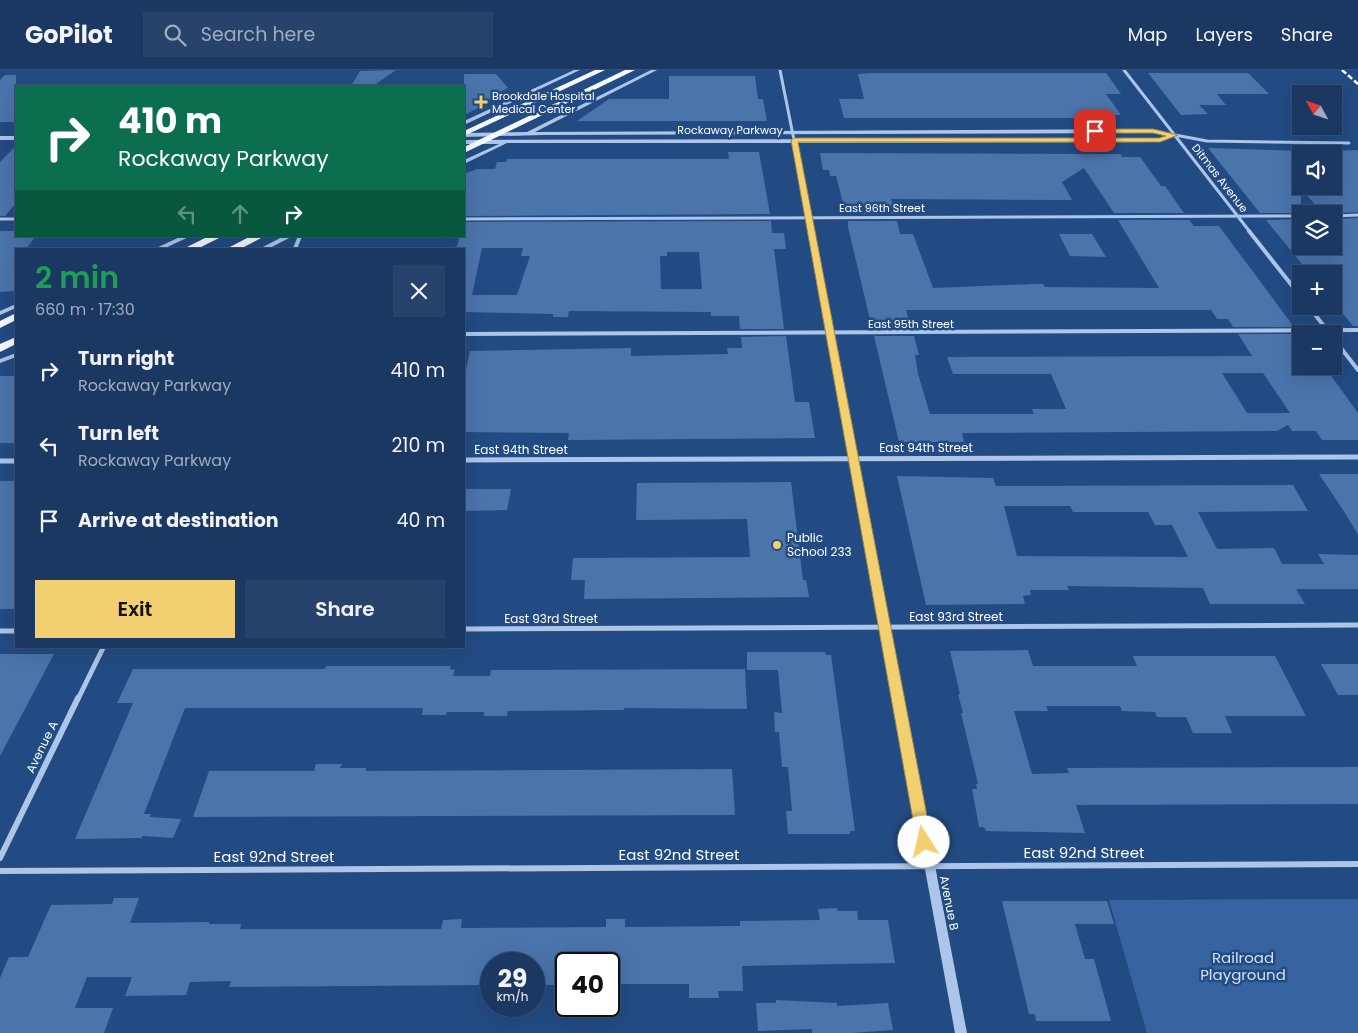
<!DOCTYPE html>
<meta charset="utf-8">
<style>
body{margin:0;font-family:Poppins,sans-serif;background:#27436b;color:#f1f3f6;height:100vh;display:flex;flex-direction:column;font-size:19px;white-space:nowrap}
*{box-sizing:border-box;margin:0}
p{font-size:16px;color:#9facbe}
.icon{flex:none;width:28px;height:28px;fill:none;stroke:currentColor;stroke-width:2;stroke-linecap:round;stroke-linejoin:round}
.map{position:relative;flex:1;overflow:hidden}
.details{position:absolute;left:15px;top:178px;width:450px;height:400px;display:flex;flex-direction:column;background:#1a3862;border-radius:0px;box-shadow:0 5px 20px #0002,0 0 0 1px #385277}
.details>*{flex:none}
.hud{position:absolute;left:15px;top:15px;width:450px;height:152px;border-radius:0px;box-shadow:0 5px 20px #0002,0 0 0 1px #385277;background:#0b6e4f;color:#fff;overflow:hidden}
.needle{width:32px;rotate:310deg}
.tools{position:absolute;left:1292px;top:15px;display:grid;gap:10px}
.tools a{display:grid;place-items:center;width:50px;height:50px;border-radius:0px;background:#1a3862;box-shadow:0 5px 20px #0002,0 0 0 1px #385277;font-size:25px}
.speed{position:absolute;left:480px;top:882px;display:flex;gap:10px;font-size:25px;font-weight:700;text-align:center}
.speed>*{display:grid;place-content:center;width:65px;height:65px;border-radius:50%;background:#1a3862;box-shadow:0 5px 20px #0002,0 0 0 1px #385277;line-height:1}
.speed small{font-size:12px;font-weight:400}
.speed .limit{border:2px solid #111;border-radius:8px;background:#fff;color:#111}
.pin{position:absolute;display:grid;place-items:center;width:42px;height:42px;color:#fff;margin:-21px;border-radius:10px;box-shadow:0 2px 8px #0006}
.me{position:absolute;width:55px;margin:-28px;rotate:350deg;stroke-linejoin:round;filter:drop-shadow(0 0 4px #0008)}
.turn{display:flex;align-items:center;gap:18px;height:105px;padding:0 20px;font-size:22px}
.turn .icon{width:65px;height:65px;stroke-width:2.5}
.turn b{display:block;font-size:35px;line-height:42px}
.lanes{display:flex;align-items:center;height:48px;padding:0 20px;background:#0003;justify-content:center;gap:25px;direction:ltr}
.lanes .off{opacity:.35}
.round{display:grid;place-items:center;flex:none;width:52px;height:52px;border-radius:0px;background:#27436b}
.head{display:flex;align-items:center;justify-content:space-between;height:85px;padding:0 20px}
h1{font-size:30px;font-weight:600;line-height:38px;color:#1e9e55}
.button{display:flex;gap:10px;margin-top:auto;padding:10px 20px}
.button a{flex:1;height:58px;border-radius:0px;background:#f3d06f;color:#111;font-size:20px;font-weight:600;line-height:58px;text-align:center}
.button a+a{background:#27436b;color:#f1f3f6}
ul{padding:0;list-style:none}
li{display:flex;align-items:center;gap:15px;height:75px;padding:0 20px}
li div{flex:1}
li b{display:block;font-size:19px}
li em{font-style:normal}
header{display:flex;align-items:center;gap:30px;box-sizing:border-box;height:70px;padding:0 25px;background:#1a3862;border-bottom:1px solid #385277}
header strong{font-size:24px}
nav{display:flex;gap:28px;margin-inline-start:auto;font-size:18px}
.search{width:350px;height:45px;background:#27436b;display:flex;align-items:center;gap:12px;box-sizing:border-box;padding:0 18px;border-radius:0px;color:#9facbe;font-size:19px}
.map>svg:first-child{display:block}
</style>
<header>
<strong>GoPilot</strong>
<div class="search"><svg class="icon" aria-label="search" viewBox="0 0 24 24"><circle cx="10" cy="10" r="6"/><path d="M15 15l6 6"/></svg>Search here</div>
<nav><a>Map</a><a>Layers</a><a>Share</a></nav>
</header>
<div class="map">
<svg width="1358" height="963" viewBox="0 0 1358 963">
<rect width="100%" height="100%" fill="#234b83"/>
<!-- green -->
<path fill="#3764a0" d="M1358,829V963H1147L1109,830Z"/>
<!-- building -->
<path fill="#4b74ab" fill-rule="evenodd" d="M396,0L373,16H351L360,1Z
M873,3H1106L1121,24H1106L1121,45H1104L1109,51H1087L1085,48H844L839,29H864L858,4Z
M1148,3H1248L1269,24H1217L1226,35H1199L1208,44L1181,45Z
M464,4H496L508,18L492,26L489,33L464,45Z
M5,5H16V52H0V10Z
M669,6H755L758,29H763L767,51H577L609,29H669Z
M16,76V133L5,146H0V92Z
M1208,78L1301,81V116H1334V81L1358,80V142L1324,144L1301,119V143H1260Z
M728,82H759L770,144L464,146V104L477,99H495L497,92H506L507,89H729Z
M820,83L1121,84L1122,87H1140L1161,116H1165L1184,143H1114L1084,98L1062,112L1072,130L891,129L895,144H846L836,106H830L829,100H823Z
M1358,148V256H1353L1334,233V204H1310L1266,150L1301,149V176H1334V149Z
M1118,150H1189L1194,156H1219L1294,257H1233L1228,249H1217L1211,240H906L911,258H872L848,157V151H897L900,164H913L933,218L1032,214H1043L1045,217L1159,218Z
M771,151L772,163H784L786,179H774L784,259H740L739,246H711V242L569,241L568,247H553V244L464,242V179H456L460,166H464V152ZM482,178H523L521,186H530L517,225H472ZM667,182H699L702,219H661L660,186H667Z
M0,161H16V166H36L26,179H16V221L0,222Z
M1059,164H1092L1106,187L1070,186Z
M1238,264H1299L1301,267V296H1324L1358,343V370H1322L1316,361H1292L1288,355L1277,361L962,363L964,372H899L874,266H914L919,285H915L918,304L930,344H1034L1032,339H1066L1051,304H953L947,287L1252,286ZM1222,303H1263L1290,343H1247Z
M786,266L795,332H809L815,368L568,370L569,363L464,362V308L470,281L631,278V286L728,284L727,278H742L741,267Z
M0,306H16V373H0Z
M1319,404H1358V464L1343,440Z
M897,406L993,408L996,416L1293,415L1308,441L1198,442L1217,479L1274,478L1282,494H1324L1318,484L1358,485V519H1296L1305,534H1210L1203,518L1067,516L1069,520H1030L1031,525L1023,526L1025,534L926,535ZM1004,436H1070L1073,442H1148L1155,455H1172L1188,487L1017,486Z
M0,411H16V539H0Z
M791,412L803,510H806L809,527L584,529L585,510H571L573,488L750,487L747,449L636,450L637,413Z
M464,419H511L507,440L464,441Z
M1028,580L1033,596H1137L1133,586H1275L1306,646H1225L1232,663H1193L1186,647H1157L1155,642L1122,641L1120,636H1046L1048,641H1014L1032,704L1069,703L1067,698L1358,697V734L1076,735L1085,763L986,761L984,757H979L972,719H977L976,714H978L961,643H963L958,624H960L950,581Z
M747,582H825L826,585H831L855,761H850V764H788L786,741H792L788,697H782L779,662H775L774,642L782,643L778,600H747Z
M0,584H54L0,686Z
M1321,594H1358V625H1338Z
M326,596H451L450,600L455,599L453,606H490L491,600L745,599L747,639L624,638V640L508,641L507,646H484V642H447L446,645H422L423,638H185L144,744H151L150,747L181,749L173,768L142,766V768L75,769L133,633H117L133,599H325Z
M316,694H342L340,698H366V701L732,699L735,745L193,747L209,701H314Z
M114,828H139L130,853L209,852V854H241L240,859H441L443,850L462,849L461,858L606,857V849H625V857L740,856V851L820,850L818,839L837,838L838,841H857L858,850H888L895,893L742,896L743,921H718L719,928H689V914H609V894H566V915H534V894H491V915L229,917L231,911L190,912L186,925L125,926L132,907H87L75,938H113L104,963H0V908L9,887H28L51,835L112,834Z
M1002,831H1107L1114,854H1075L1085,889H1094L1111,951H1036L1035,944H1029Z
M776,930L837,933V936L888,933L893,960L852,963H812V959L758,961L756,933H776Z"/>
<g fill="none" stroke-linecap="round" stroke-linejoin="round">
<!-- minor-far3 -->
<path stroke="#acc5e8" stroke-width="3" d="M780,0L794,70
M1124,0L1250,162
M1175,65L1207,71L1349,73
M1334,146L1358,145
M0,149H16
M464,149L1301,146"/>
<!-- minor-far2 -->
<path stroke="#acc5e8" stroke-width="4" d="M1249,161L1301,227
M295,179L300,166
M1308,236L1328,261
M464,264L1358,260
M1334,269L1358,300"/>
<!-- minor-far1 -->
<path stroke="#acc5e8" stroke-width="5" d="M464,390L1358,387
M0,391H16
M464,559L1358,555
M0,561H16
M78,629L104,576"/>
<!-- minor -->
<path stroke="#acc5e8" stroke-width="6" d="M0,788L78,628
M0,801L1358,794"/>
<!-- tertiary -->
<path fill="#acc5e8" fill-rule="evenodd" d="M574,0H580L464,55V51Z
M651,0H657L535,62L1153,59L1178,65L1160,72L797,73L967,963H955L792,73H507L464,94V90L499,74H464V70L1160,68L1168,66L1153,63L544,65L464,67V63L527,62Z
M0,66H16V70H0Z
M182,166H191L163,179H154Z
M284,166H293L268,179H259Z
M16,234V238L0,245V241Z
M16,283V287L0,293V289Z"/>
<!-- trunk -->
<path fill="#f6fafe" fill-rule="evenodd" d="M595,0H605L464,66V61Z
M625,0H635L464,83V77Z
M209,166H223L197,179H183Z
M251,166H265L240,179H226Z
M16,243V250L0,258V251Z
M16,267V274L0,282V274Z"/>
<!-- rail -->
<path stroke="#fff" stroke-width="2.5" stroke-dasharray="5.5 2.5" stroke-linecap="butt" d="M1342,0L1358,14"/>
</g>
<!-- route -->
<path fill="#f3d06f" stroke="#9e8748" d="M1153,59L1178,65L1160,72H798L932,772L930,776L924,778L919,776L917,772L791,70L794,68H1159L1166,66L1153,63H1095L1092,61L1095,59Z"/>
<!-- markers -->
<g fill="#f3d06f" stroke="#234b83" stroke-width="2">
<path d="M478.5 24.5h5v5h5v5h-5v5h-5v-5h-5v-5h5z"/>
<circle cx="777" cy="475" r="5"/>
</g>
<g text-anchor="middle" stroke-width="5" stroke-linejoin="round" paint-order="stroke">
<!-- far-poi labels -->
<g font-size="11" fill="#fff" stroke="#234b83" text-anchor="start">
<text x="492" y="30">Brookdale Hospital<tspan x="492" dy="13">Medical Center</tspan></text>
</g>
<!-- far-street labels -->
<g font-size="11" fill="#fff" stroke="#234b83">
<text x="730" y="64">Rockaway Parkway</text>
<text transform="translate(1220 108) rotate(52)" y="4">Ditmas Avenue</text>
<text x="882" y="142">East 96th Street</text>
<text x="911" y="258">East 95th Street</text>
</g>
<!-- street labels -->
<g font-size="12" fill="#fff" stroke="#234b83">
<text x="926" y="382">East 94th Street</text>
<text x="521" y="384">East 94th Street</text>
<text x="956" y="551">East 93rd Street</text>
<text x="551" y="553">East 93rd Street</text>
<text transform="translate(42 677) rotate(-64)" y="4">Avenue A</text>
<text transform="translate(949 833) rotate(79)" y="4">Avenue B</text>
</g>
<!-- poi labels -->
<g font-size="12" fill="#fff" stroke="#234b83" text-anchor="start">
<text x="787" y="472">Public<tspan x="787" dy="14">School 233</tspan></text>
</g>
<!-- near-street labels -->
<g font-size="15" fill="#fff" stroke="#234b83">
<text x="1084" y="788">East 92nd Street</text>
<text x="679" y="790">East 92nd Street</text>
<text x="274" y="792">East 92nd Street</text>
</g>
<!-- near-park labels -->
<g font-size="15" fill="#d0e0f6" stroke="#234b83">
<text x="1243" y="893">Railroad<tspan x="1243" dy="17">Playground</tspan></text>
</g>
</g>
</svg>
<div class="tools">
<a><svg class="needle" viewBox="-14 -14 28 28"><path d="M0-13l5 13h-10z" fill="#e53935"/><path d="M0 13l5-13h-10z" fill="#9facbe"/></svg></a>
<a><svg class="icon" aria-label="sound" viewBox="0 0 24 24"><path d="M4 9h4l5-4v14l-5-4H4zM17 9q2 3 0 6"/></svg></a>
<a><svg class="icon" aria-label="layers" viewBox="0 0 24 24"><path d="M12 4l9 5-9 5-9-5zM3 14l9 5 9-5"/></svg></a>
<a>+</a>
<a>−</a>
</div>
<div class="speed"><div>29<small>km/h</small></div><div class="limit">40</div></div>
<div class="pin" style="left:1095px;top:61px;background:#d93025"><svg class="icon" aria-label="arrive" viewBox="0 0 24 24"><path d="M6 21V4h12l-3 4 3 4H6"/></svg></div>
<svg class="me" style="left:924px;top:772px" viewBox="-20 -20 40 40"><circle r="19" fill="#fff"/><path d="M0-13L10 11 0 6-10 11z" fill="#f3d06f"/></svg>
<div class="hud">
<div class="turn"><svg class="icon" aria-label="right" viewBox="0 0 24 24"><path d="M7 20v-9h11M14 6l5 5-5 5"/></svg><div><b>410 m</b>Rockaway Parkway</div></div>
<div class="lanes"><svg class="icon off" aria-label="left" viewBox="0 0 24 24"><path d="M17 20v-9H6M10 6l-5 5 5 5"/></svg><svg class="icon off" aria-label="ahead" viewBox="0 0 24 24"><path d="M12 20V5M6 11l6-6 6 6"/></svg><svg class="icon" aria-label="right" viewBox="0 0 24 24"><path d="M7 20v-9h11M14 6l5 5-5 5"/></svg></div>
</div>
<section class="details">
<div class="head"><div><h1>2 min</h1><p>660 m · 17:30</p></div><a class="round"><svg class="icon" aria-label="close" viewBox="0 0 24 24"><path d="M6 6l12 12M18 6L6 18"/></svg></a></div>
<ul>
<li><svg class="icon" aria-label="right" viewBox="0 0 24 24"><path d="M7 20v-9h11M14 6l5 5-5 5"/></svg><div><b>Turn right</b><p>Rockaway Parkway</p></div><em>410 m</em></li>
<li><svg class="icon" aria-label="left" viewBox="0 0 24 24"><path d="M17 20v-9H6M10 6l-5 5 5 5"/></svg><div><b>Turn left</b><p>Rockaway Parkway</p></div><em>210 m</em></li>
<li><svg class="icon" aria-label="arrive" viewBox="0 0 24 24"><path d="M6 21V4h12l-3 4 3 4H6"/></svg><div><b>Arrive at destination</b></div><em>40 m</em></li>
</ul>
<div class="button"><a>Exit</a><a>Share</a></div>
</section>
</div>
